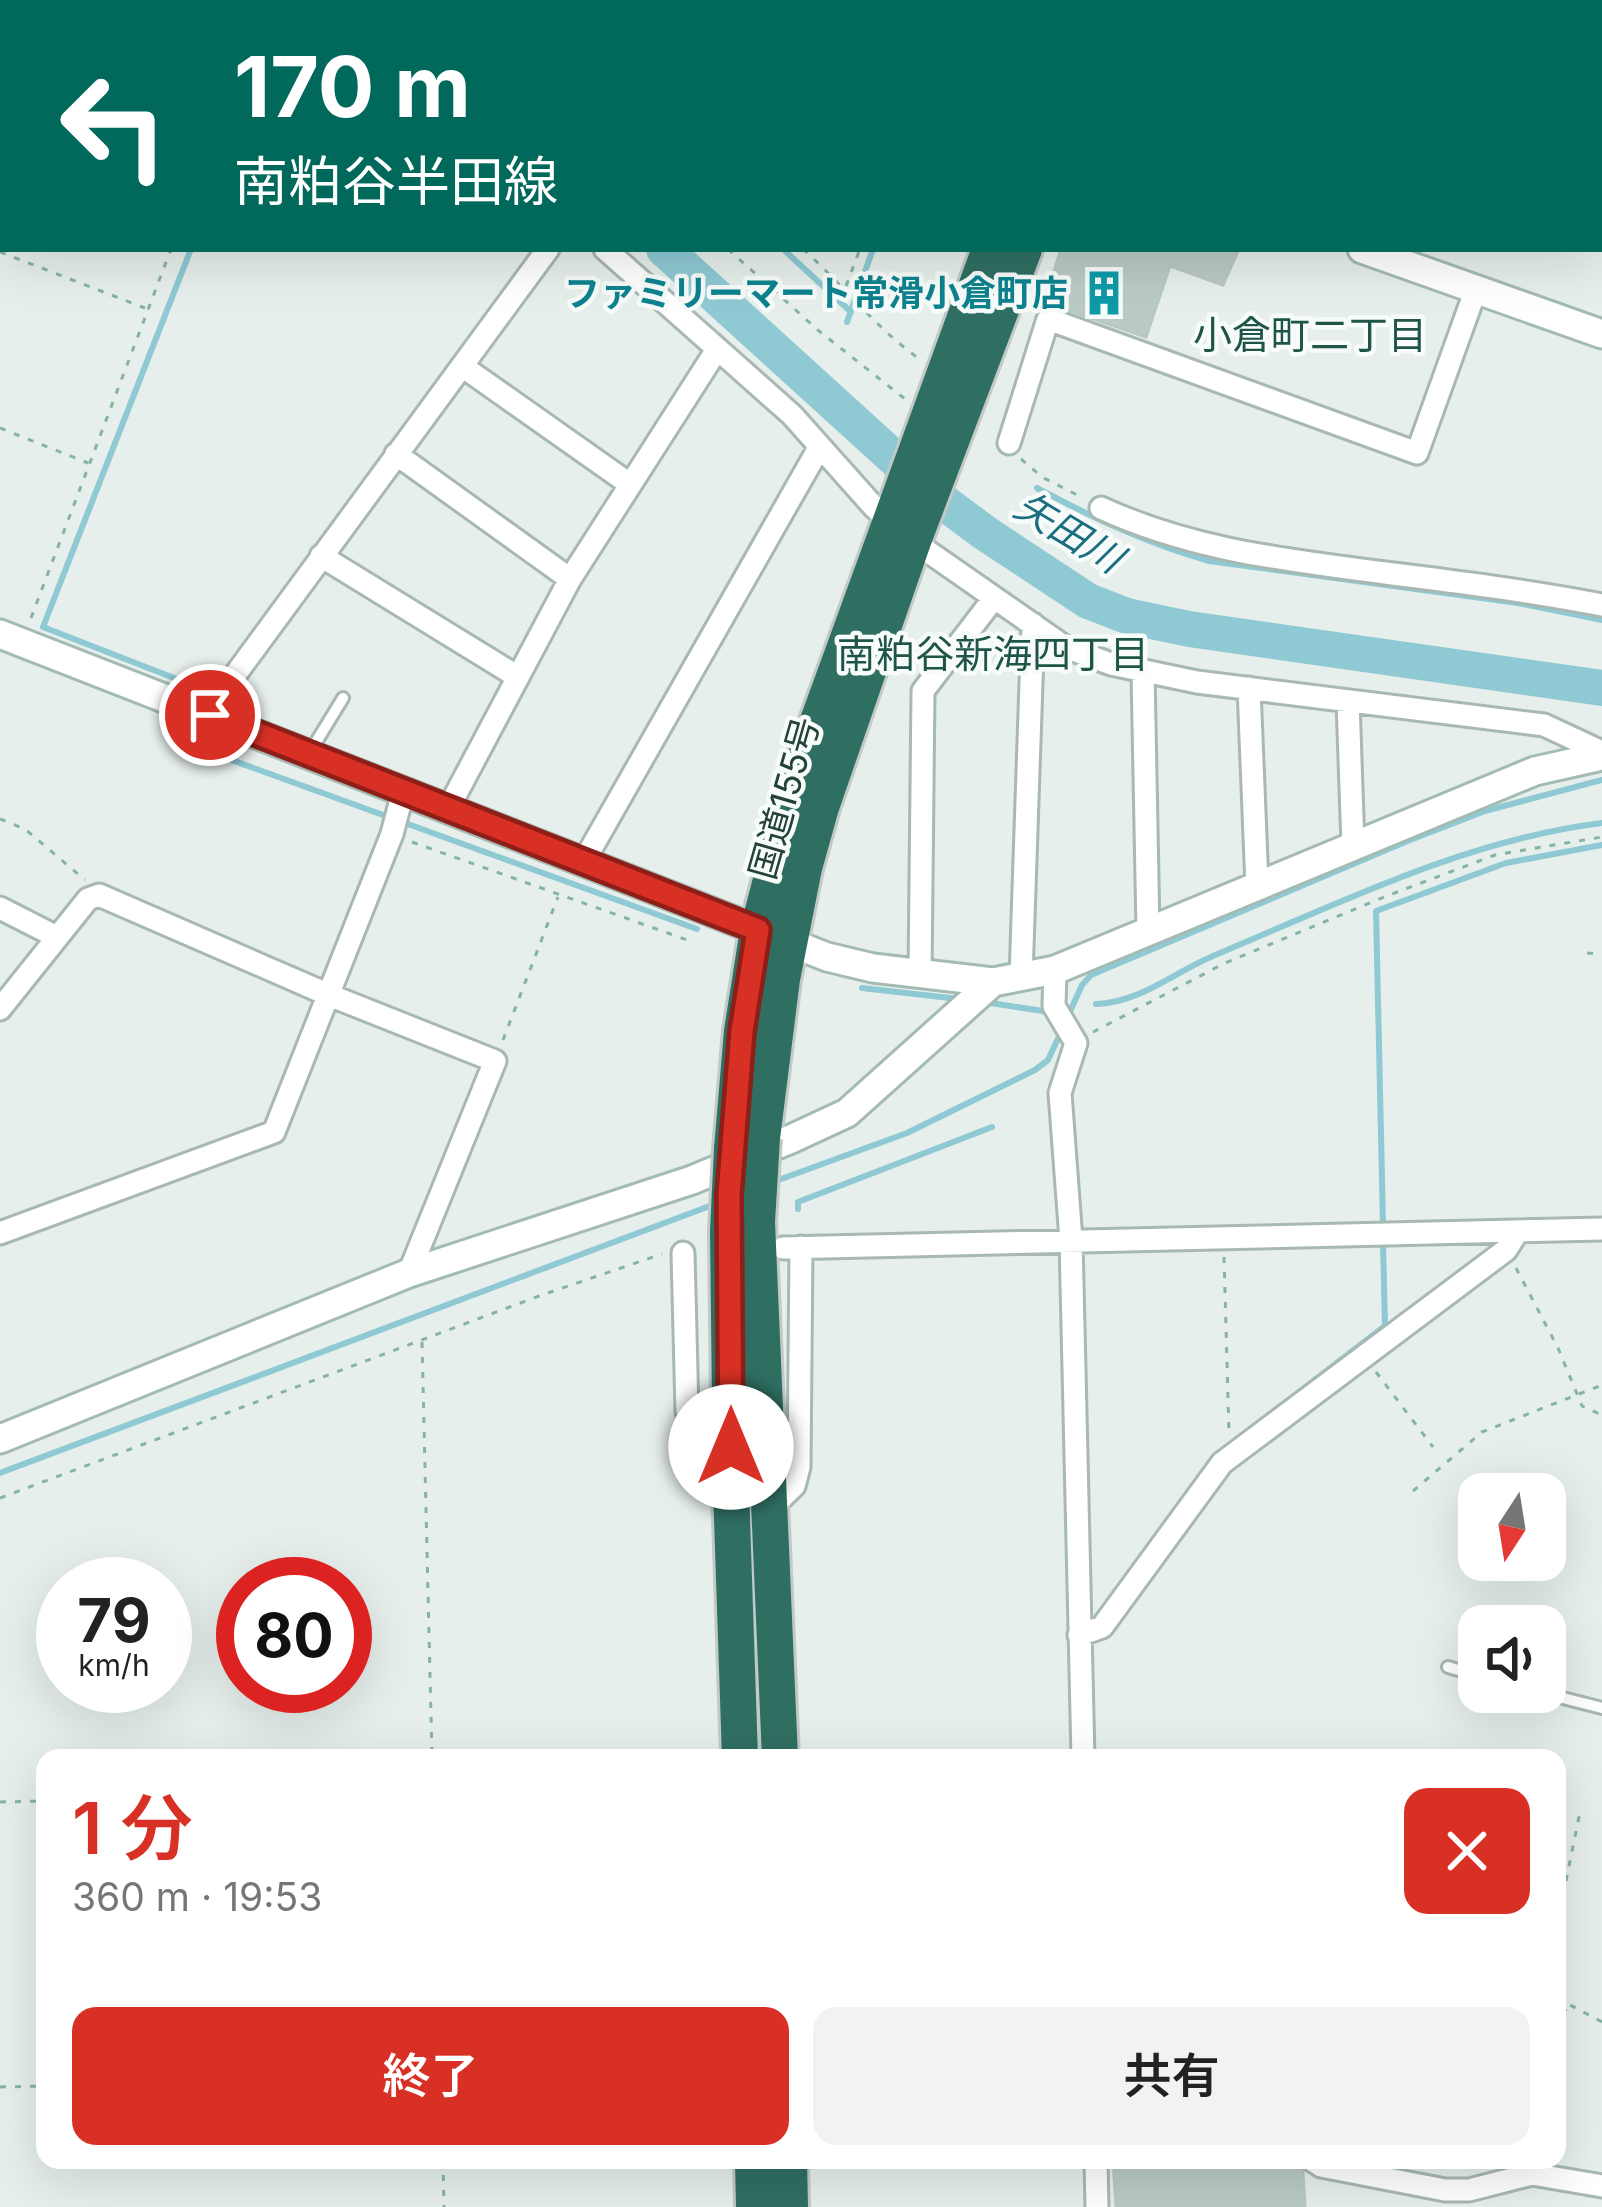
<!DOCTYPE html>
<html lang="ja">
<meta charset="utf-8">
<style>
body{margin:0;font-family:Inter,"Noto Sans JP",sans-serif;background:#f2f2f2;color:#222;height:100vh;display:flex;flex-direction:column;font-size:45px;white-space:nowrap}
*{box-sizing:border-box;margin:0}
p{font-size:39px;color:#767676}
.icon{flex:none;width:66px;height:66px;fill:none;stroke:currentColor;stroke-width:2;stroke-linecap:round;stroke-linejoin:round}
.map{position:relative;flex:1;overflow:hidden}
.sheet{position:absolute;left:36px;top:1749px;width:1530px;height:420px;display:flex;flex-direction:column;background:#fff;border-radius:24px;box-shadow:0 12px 48px #0002}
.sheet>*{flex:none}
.banner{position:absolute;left:0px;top:0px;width:1602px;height:252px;box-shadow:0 12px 48px #0002;background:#00695c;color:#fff;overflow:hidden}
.needle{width:78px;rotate:192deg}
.buttons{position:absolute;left:1458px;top:1473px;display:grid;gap:24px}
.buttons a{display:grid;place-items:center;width:108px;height:108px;border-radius:24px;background:#fff;box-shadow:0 12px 48px #0002;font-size:60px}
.speed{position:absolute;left:36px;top:1557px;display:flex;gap:24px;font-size:60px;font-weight:700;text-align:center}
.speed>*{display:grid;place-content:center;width:156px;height:156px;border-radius:50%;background:#fff;box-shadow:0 12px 48px #0002;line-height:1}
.speed small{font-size:30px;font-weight:400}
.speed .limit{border:18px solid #d22;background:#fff;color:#111}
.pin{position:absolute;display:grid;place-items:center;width:102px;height:102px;color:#fff;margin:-51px;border:6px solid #fff;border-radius:50%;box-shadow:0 3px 12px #0007}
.me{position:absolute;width:132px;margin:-66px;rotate:0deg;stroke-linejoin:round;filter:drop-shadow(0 0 9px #0008)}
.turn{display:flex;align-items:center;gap:42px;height:252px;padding:0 36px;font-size:54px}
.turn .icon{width:156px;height:156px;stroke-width:2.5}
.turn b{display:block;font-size:84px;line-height:102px}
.round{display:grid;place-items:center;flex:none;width:126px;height:126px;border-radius:24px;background:#f2f2f2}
.head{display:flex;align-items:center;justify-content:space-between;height:204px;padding:0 36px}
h1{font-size:72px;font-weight:600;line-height:90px;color:#d93025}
.action{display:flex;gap:24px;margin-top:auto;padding:24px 36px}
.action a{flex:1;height:138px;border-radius:24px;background:#d93025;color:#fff;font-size:48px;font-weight:600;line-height:138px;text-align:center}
.action a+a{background:#f2f2f2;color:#222}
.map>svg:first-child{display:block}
</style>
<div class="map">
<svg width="1602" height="2207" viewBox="0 0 1602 2207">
<rect width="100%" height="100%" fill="#e6efeb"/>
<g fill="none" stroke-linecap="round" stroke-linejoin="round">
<!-- stream -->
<path stroke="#8ec9d4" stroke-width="6" d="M252,0L259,3
M507,0L511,3
M937,3L938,0
M963,3L964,0
M191,249L43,627L192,685
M783,249L851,312
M847,322L873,249
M1037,488C1093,518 1148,544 1209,561L1518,603L1602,620
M182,742L697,929
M862,988L959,999
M984,1002L1043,1011
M1096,1004C1139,1003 1175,972 1213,956C1340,903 1465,840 1602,823
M1067,1018L1082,985L1091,975L1410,840L1485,811L1602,780
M773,1182L907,1133L1035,1070L1048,1060L1062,1030
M798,1209V1202L992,1127
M1383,1225L1376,911L1506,863L1602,845
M1222,1451L1385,1326L1383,1243
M0,1473L715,1204
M758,1659L759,1758"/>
<!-- river -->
<path stroke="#8ec9d4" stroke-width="36" d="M389,0L393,3
M664,249L938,498L985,533L1088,601L1127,616L1189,629L1602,688"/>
</g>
<!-- building -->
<path fill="#bbcac4" stroke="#b8c9c2" stroke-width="3" d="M1061,249H1239L1223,285L1170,266L1146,337L1044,302Z
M1113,2160H1297L1303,2172L1305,2207H1116Z"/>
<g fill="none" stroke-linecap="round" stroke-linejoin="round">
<!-- lane casing -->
<g stroke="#a8b8b2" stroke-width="16">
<path id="lane" d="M310,752L343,698
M1448,1667L1479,1676
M1539,1692L1602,1708"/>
</g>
<!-- street casing -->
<g stroke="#a8b8b2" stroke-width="27">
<path id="street" d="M311,0L317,3
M1241,3L1242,0
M1599,116L1602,119
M605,249L792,415L874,507L913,541L1065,647L1111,664L1197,682L1544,725L1602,752
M462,366L628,483
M1009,443L1048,319L1417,453L1476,289
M396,454L570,579
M1101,508C1192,550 1286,560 1385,573C1458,582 1530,591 1602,605
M321,556L518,677
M1143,672L1148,931
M1249,688L1257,886
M1348,701L1353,846
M210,715L216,701L548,249
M448,809L570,579L716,351
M584,861L819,448
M0,908L57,937
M1055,970L1054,1006L1076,1043L1060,1093L1071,1240L1083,1758
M920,974L923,691L994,598
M1021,977L1033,624
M0,1009L88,899L99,895L329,995L495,1061L409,1273
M0,1233L274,1132L392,834L403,792
M783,1248L1602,1229
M683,1253L687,1411L701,1457L730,1489
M771,1508L794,1486L799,1467L801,1247
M1079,1635L1102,1627L1222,1463L1506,1250L1518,1231
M1096,2160L1097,2207
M1312,2160L1321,2166L1445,2190H1469L1532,2174L1602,2186"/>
</g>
<!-- secondary casing -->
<g stroke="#a4bbb3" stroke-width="33">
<path id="secondary" d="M709,0L714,3
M1362,249L1602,334
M0,634L827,957L873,968L993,982
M0,1439L409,1273L692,1180L791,1139L847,1113L993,982L1055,970L1535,771L1602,756"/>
</g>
<!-- highway casing -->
<g stroke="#c2cac8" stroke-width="42">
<path id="highway" d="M1082,3L1083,0
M1117,3L1118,0
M762,1138L782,979L804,868L821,807L913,541L1024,249
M732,1149L742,1031L758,930L798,776L990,249
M757,1222L780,1758
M728,1231L731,1489L740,1758
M753,2160L754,2207
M789,2160L790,2207"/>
</g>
<!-- path -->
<path stroke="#86b3a5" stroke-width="3" stroke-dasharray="6 9" stroke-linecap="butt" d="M451,0L454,3
M525,0L529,3
M926,3L927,0
M949,3L950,0
M0,73L3,75
M728,249L819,331L905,399
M803,249C843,285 875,327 918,358
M0,252L145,308
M846,286L860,249
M0,428L88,463
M1021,459L1042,477L1083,498
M31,618L171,249
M0,819L25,829L85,880
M412,842L693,942
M1587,953L1602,954
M1093,1032L1223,964L1384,897L1495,855L1602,837
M503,1040L558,897
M1224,1257L1229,1433
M1516,1268L1558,1348L1582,1406L1602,1415
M422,1342L432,1758
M1376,1372L1433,1447
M1413,1491L1482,1432L1602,1385
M0,1498L539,1296L662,1254
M0,1802L45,1801
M1557,1925L1580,1812
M1557,1998L1602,2022
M1557,2028L1568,2004
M0,2087L45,2086
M443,2160L444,2207"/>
<!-- lane -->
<use href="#lane" stroke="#fff" stroke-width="10"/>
<!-- street -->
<use href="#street" stroke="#fff" stroke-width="21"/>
<!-- secondary -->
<use href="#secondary" stroke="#fff" stroke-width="27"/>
<!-- highway -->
<use href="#highway" stroke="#2f6f62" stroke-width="36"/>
<!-- highway-bridge casing -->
<g stroke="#c2cac8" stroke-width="42" stroke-linecap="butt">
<path id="highway-bridge" d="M757,1222L762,1138
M728,1231L732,1149"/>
</g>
<!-- highway-bridge -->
<use href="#highway-bridge" stroke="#2f6f62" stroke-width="36"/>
</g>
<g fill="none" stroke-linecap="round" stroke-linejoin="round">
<!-- route casing -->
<g stroke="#8d1f18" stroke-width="30">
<path id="route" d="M210,715L758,930L742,1031L729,1195L731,1447"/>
</g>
<!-- route -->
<use href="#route" stroke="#d93025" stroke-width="21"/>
</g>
<!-- icons -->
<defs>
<g id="building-bare" transform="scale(3.6)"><path d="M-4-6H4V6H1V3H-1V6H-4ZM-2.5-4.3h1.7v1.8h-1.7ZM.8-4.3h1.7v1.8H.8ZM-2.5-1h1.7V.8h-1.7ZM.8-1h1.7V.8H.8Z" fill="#0f9aa8" stroke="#f7fbf9" stroke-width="2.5" paint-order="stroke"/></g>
</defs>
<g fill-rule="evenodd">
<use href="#building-bare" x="1104" y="293"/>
</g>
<g text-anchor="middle" stroke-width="9" stroke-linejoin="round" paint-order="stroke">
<!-- culture labels -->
<g font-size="36" font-weight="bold" fill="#0d838f" stroke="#f7fbf9" text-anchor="end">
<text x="1068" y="306">ファミリーマート常滑小倉町店</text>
</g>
<!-- street labels -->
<g font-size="36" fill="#24423a" stroke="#f7fbf9">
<text transform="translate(784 798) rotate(-74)" y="13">国道155号</text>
</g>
<!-- neighbourhood labels -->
<g font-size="39" fill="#1f5548" stroke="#f7fbf9">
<text x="1310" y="349">小倉町二丁目</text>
<text x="993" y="668">南粕谷新海四丁目</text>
</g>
<!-- water labels -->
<g font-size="39" font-style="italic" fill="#1c6f80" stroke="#f7fbf9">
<text transform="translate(1069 532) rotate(31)" y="14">矢田川</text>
</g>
</g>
</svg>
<div class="buttons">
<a><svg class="needle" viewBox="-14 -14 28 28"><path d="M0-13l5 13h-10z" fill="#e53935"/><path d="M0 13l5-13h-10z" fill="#767676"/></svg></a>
<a><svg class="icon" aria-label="sound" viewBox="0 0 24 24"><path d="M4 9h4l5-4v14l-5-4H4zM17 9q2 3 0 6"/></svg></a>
</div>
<div class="speed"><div>79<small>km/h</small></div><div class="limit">80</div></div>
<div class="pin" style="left:210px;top:715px;background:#d93025"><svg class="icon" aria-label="arrive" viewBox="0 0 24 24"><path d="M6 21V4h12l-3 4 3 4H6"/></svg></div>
<svg class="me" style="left:731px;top:1447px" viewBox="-20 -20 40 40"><circle r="19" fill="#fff"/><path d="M0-13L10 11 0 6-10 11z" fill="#d93025"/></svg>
<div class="banner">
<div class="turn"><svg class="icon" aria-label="left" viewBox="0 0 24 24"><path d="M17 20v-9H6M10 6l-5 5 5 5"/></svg><div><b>170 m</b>南粕谷半田線</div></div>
</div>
<section class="sheet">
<div class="head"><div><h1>1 分</h1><p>360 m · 19:53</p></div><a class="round" style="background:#d93025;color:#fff"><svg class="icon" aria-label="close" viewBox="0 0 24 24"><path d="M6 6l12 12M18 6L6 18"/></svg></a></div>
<div class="action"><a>終了</a><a>共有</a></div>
</section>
</div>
